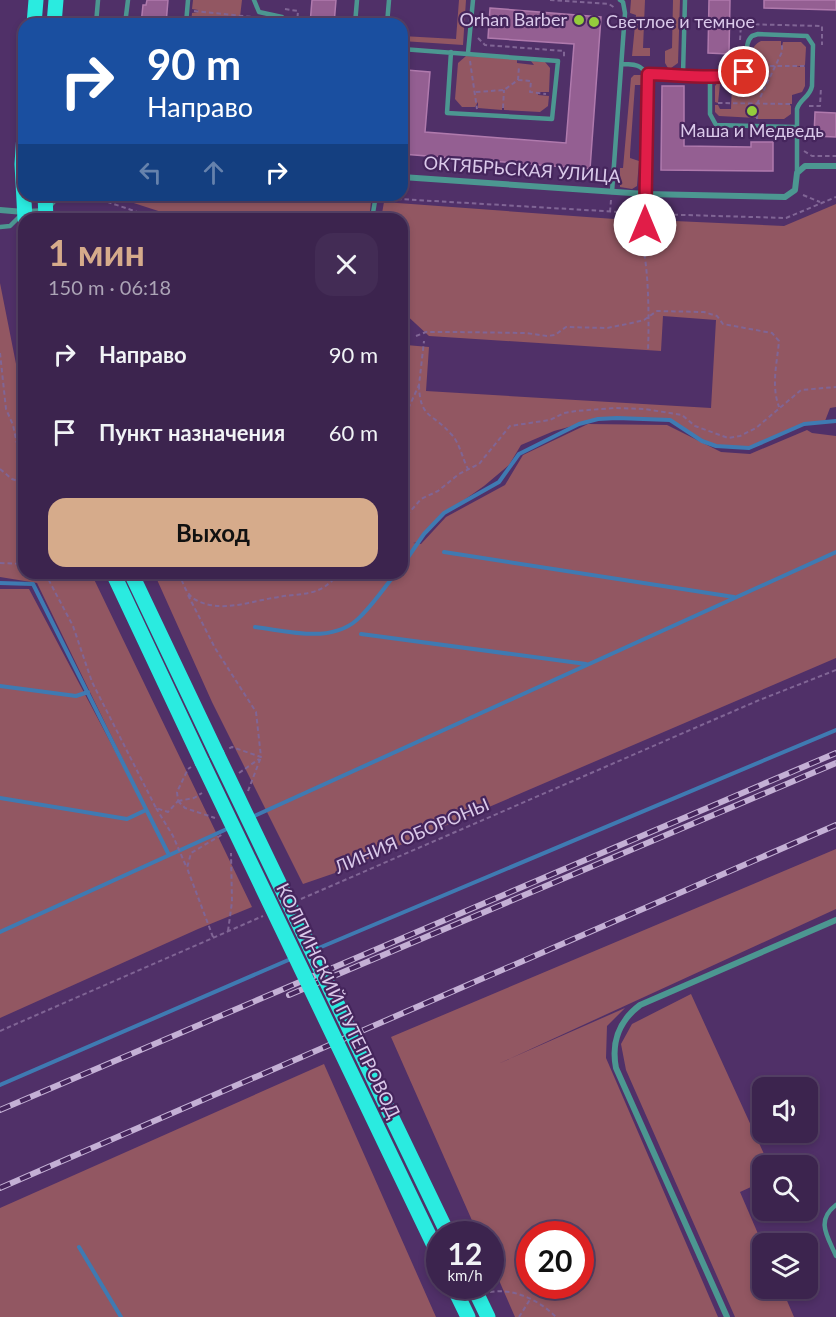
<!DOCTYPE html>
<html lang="ru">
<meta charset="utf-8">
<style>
body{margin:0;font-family:Lato,sans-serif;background:#432c55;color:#f1f3f6;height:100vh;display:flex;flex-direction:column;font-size:22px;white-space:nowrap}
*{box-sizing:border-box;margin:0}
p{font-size:20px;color:#aca4b6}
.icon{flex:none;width:33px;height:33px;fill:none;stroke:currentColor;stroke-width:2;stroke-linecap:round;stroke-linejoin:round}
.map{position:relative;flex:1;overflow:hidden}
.sheet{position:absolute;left:18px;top:213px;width:390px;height:366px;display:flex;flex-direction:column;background:#3c244e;border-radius:18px;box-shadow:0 3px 9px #0003,0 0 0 2px #554166}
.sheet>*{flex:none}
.banner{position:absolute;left:18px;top:18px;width:390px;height:183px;border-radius:18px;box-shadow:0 3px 9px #0003,0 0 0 2px #554166;background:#1a4fa0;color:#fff;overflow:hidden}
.tools{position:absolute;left:752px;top:1077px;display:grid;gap:12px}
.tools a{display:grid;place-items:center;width:66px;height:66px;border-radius:12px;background:#3c244e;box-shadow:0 3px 9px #0003,0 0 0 2px #554166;font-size:30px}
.speed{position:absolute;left:426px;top:1221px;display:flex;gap:12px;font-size:30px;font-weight:700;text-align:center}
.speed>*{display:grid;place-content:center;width:78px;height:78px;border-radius:50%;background:#3c244e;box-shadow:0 3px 9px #0003,0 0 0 2px #554166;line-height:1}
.speed small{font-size:15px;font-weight:400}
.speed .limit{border:9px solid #d22;background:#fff;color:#111}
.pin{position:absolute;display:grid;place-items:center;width:51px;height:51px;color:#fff;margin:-26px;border:3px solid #fff;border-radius:50%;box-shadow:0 2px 6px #0007}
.me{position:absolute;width:66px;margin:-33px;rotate:0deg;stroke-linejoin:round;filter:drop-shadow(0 0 4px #0008)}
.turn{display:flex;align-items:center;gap:21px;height:126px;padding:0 30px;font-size:27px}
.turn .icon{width:78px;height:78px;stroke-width:2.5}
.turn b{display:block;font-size:42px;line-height:51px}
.lanes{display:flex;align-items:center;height:57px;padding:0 30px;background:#0003;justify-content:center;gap:30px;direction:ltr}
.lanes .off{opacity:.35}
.round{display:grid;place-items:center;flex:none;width:63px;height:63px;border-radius:18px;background:#432c55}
.head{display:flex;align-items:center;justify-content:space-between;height:102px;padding:0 30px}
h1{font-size:36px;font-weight:700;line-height:45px;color:#d6ab8b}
.action{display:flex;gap:12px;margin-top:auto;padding:12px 30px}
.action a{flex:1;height:69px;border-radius:18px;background:#d6ab8b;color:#111;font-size:24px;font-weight:700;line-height:69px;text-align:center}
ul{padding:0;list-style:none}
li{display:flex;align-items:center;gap:18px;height:78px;padding:0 30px}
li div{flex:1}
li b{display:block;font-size:22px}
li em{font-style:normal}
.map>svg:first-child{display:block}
</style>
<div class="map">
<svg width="836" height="1317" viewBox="0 0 836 1317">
<rect width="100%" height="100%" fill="#503068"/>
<!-- green -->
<path fill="#925762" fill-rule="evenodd" d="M193,0H242L240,17L256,19L255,24H191L192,13L198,12V10L192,9Z
M459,0H466L463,45L402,41V36L456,39Z
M631,0H645L643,48H650V56H632L636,15L630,13Z
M673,0H680L678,63L671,68H668L665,63V51L672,48Z
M761,41H781V50L783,42H801L806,47L805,65L796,67H805V86L802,92L792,95V104H789L791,106V114L784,119H758V110H756V118L719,116L715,112V105H718L720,109H731L732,84H720L718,103L715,102V86L719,81H751V67H754L752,65C752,55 750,46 761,41Z
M466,56L517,59V63L534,65L531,61L545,62L550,68L549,92H539L538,95L549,96L548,106L540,112L504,110V105L502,106V110L478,108V102L475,107H462L455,99L458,63Z
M634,75H642L643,85H635L630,154V158L639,161L637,186L632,189L620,187V168H623L631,78Z
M109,195H312L371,202L369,219H183Z
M384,202L642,221L643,231L652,230V220L784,226L836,204V407L830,408L825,421L804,424L749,448L716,446L702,441L670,420L598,419L554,431L521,445L509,465L484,486L440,517L418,542L413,543L421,544L446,517L505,485L523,455L588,424L667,425L721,452L750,454L807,430L812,433L836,436V658L335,873L303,884L212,702L154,573H402V328L406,345L429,347L426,391L711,408L716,320L663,316L661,351L429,336L402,311V219H381Z
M0,283L19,379L24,394V573H91L252,907L198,929L0,1018V589H29L157,830L37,583L0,577Z
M836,849V909L498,1064L625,1008L607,1026L606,1058L718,1317H515L491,1262L490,1234H478L391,1037ZM530,1234H580V1286H530Z
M691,994L769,1165L762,1166V1182L740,1192L762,1243V1288L782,1289L794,1317H735L626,1070L621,1044L632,1024Z
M324,1064L436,1317H0V1208Z"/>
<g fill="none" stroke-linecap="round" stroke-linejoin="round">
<!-- stream -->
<path stroke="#3f7ab2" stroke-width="4" d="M444,552L734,597
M402,566L424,534L444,513L499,482L519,454L579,424L598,419L617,418L670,420L702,441L716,446L749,448L804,424L836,421
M0,583L33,584L169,855
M255,627C289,631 334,645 361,616C374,603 385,587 396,573
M361,634L586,664
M0,686L76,696L88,692
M0,798L127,819L146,810
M252,817L836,552
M0,932L229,828
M314,950L836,730
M0,1085L293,958
M79,1247L121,1317"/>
</g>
<!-- building -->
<path fill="#945f92" stroke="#b07aad" stroke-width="1.5" d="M147,0H168L166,24H141L143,5H146Z
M312,0H336L334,24H310Z
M709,0H730L729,54L708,53Z
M764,0H836V10L764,8Z
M490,8L601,17L590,169L402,154L407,70L430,72L425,132L566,143L574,44L488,38Z
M662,86H684V146L751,147V142H773V171L661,170Z
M815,112L836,113V137L814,136Z"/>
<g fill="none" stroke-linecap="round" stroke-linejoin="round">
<!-- path -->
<path stroke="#806595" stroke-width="2" stroke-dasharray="4.5 3" stroke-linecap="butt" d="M550,0L609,4L615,8
M285,9L298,11L297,24
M194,11L252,17
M478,38L485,45L564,51V57
M740,40L741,24L822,26V45
M470,61L477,109
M755,66H806
M518,80L531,81L530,92L546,94
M402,89L405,90
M476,92L504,90L518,80L519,66
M718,103L790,104
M809,106H820L821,87
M503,108L504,90
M757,119V104L782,52V43
M804,151L812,156H836
M345,195L367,197
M803,195L820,202
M93,197L158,219
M382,198L637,213
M610,212L611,200
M651,214L786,218L836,197
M637,226V235C650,245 649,330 648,350
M416,336L426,332H454L526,333L547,336L555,335L566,327L607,328L627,324L644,320L657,311L704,312L717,316L723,324L772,333L779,341C777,364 771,385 779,407
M0,353L6,409L13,425L24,476
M419,385C420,419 432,412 451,434C460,443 462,458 468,469
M402,422L419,385L424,341
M0,469L12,479L24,483
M402,521L421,499L438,491L459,474L479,464L510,426L550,420L564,413L576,411L615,408L645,409L682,415L695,426L728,438L740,436L756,428L801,390L836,387
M0,563L24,564
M45,573L73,626L92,682L156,808L168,812L178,801L177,792L188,769L191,767
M179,573C183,583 186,595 196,600C220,613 248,602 273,598C300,592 319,599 339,573
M188,595L215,648L256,712L261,757L232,747L228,749
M239,773L259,759
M248,791L261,757
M178,801L185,808L215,818
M178,801L194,798L202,793
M156,808L173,836L186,866
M301,899L757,701L836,670
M228,931L232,902L231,853
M213,937L187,868L191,853L223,834
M0,1031L263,916
M490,1292C514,1288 539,1300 556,1317
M519,1317L531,1298"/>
<!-- lane -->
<path stroke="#4c9791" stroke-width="4.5" d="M254,0L259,12L282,17L288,24
M96,24L98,0
M125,24L128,0
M186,24L188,0
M355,24L357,0
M387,24L389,0
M402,49L558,61L552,119L447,113L451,52
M468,53L473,0
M622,64C628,64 636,64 640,67C643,69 645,72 647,73C655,77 740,77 744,71C751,61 742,45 752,36L758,34L807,36L813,45L812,86C810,97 800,99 797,109V172
M683,74L685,0
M710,76V114L716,125L796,127
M612,192L625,13L623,2L620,0
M80,195H87
M50,206L60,195
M50,213L62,219L88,217
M372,219L376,195
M645,225L648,74
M0,227L10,226L20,216
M836,1205C815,1221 828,1237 836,1256"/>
<!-- street -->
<path stroke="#4c9791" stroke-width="6" d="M402,177L645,194L785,197L795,190L797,173L805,166H836
M0,210L24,212L45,211
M727,1317L616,1068C611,1042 619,1021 640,1005L836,920"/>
<!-- primary -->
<path stroke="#2aebe0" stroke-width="15" d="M34,24L36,0
M54,24L56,0
M24,134L22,164L25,219
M45,195L46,219
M113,573L202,762
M131,573L217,754"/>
<!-- rail casing -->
<g stroke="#c4b0d5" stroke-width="6">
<path id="rail" d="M289,995L836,763
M0,1110L836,753
M0,1188L836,825"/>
</g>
<!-- rail -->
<use href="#rail" stroke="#45255c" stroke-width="4" stroke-dasharray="11" stroke-linecap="butt"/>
<!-- primary-bridge -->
<path stroke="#2aebe0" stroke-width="15" d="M217,754L448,1234
M202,762L440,1258
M453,1286L468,1317
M473,1286L488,1317"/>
</g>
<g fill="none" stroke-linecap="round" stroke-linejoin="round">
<!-- route casing -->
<g stroke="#92132f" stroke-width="15">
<path id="route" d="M645,225L648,74C669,74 728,81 744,72"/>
</g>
<!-- route -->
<use href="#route" stroke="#e11d48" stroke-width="10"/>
</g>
<!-- markers -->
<g fill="#94cc3c" stroke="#45255c" stroke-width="2">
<circle cx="579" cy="20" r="6"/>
<circle cx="594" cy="22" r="6"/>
<circle cx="752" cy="111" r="6"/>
</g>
<g text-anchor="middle" stroke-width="4.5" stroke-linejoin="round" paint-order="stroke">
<!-- poi labels -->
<g font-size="18" fill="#dac9ea" stroke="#45255c" text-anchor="end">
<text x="567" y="26">Orhan Barber</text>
<text x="606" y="28" text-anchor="start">Светлое и темное</text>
<text x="752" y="137" text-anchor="middle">Маша и Медведь</text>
</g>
<!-- street labels -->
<g font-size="18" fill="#dac9ea" stroke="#45255c">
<text transform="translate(522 170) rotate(4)" y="6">ОКТЯБРЬСКАЯ УЛИЦА</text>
<text transform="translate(412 836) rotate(-23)" y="6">ЛИНИЯ ОБОРОНЫ</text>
<text transform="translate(338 1001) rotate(64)" y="6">КОЛПИНСКИЙ ПУТЕПРОВОД</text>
</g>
</g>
</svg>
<div class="tools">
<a><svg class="icon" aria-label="sound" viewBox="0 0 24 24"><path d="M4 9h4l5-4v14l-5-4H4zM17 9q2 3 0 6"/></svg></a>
<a><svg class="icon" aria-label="search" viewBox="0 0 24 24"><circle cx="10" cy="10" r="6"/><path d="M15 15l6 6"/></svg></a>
<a><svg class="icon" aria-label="layers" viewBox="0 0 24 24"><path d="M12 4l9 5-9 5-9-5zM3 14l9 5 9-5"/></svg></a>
</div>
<div class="speed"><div>12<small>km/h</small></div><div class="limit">20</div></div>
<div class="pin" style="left:744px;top:72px;background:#d93025"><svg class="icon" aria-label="arrive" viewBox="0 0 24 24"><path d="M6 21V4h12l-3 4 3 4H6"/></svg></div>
<svg class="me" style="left:645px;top:225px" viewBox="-20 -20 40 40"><circle r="19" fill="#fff"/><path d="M0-13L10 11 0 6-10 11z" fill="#e11d48"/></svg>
<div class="banner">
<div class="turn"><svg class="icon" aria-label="right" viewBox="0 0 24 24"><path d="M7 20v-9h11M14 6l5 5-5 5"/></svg><div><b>90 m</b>Направо</div></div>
<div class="lanes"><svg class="icon off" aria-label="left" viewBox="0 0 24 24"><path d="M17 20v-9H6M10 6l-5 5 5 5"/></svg><svg class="icon off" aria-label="ahead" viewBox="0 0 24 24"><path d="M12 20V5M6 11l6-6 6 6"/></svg><svg class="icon" aria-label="right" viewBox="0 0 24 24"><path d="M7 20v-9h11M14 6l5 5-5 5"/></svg></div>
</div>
<section class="sheet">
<div class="head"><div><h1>1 мин</h1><p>150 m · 06:18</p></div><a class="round"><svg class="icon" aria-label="close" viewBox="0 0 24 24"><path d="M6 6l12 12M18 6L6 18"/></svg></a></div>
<ul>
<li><svg class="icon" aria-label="right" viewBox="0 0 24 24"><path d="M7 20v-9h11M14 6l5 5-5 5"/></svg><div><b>Направо</b></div><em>90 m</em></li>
<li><svg class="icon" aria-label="arrive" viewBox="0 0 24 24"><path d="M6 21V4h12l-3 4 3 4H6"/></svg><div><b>Пункт назначения</b></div><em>60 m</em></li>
</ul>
<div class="action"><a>Выход</a></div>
</section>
</div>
